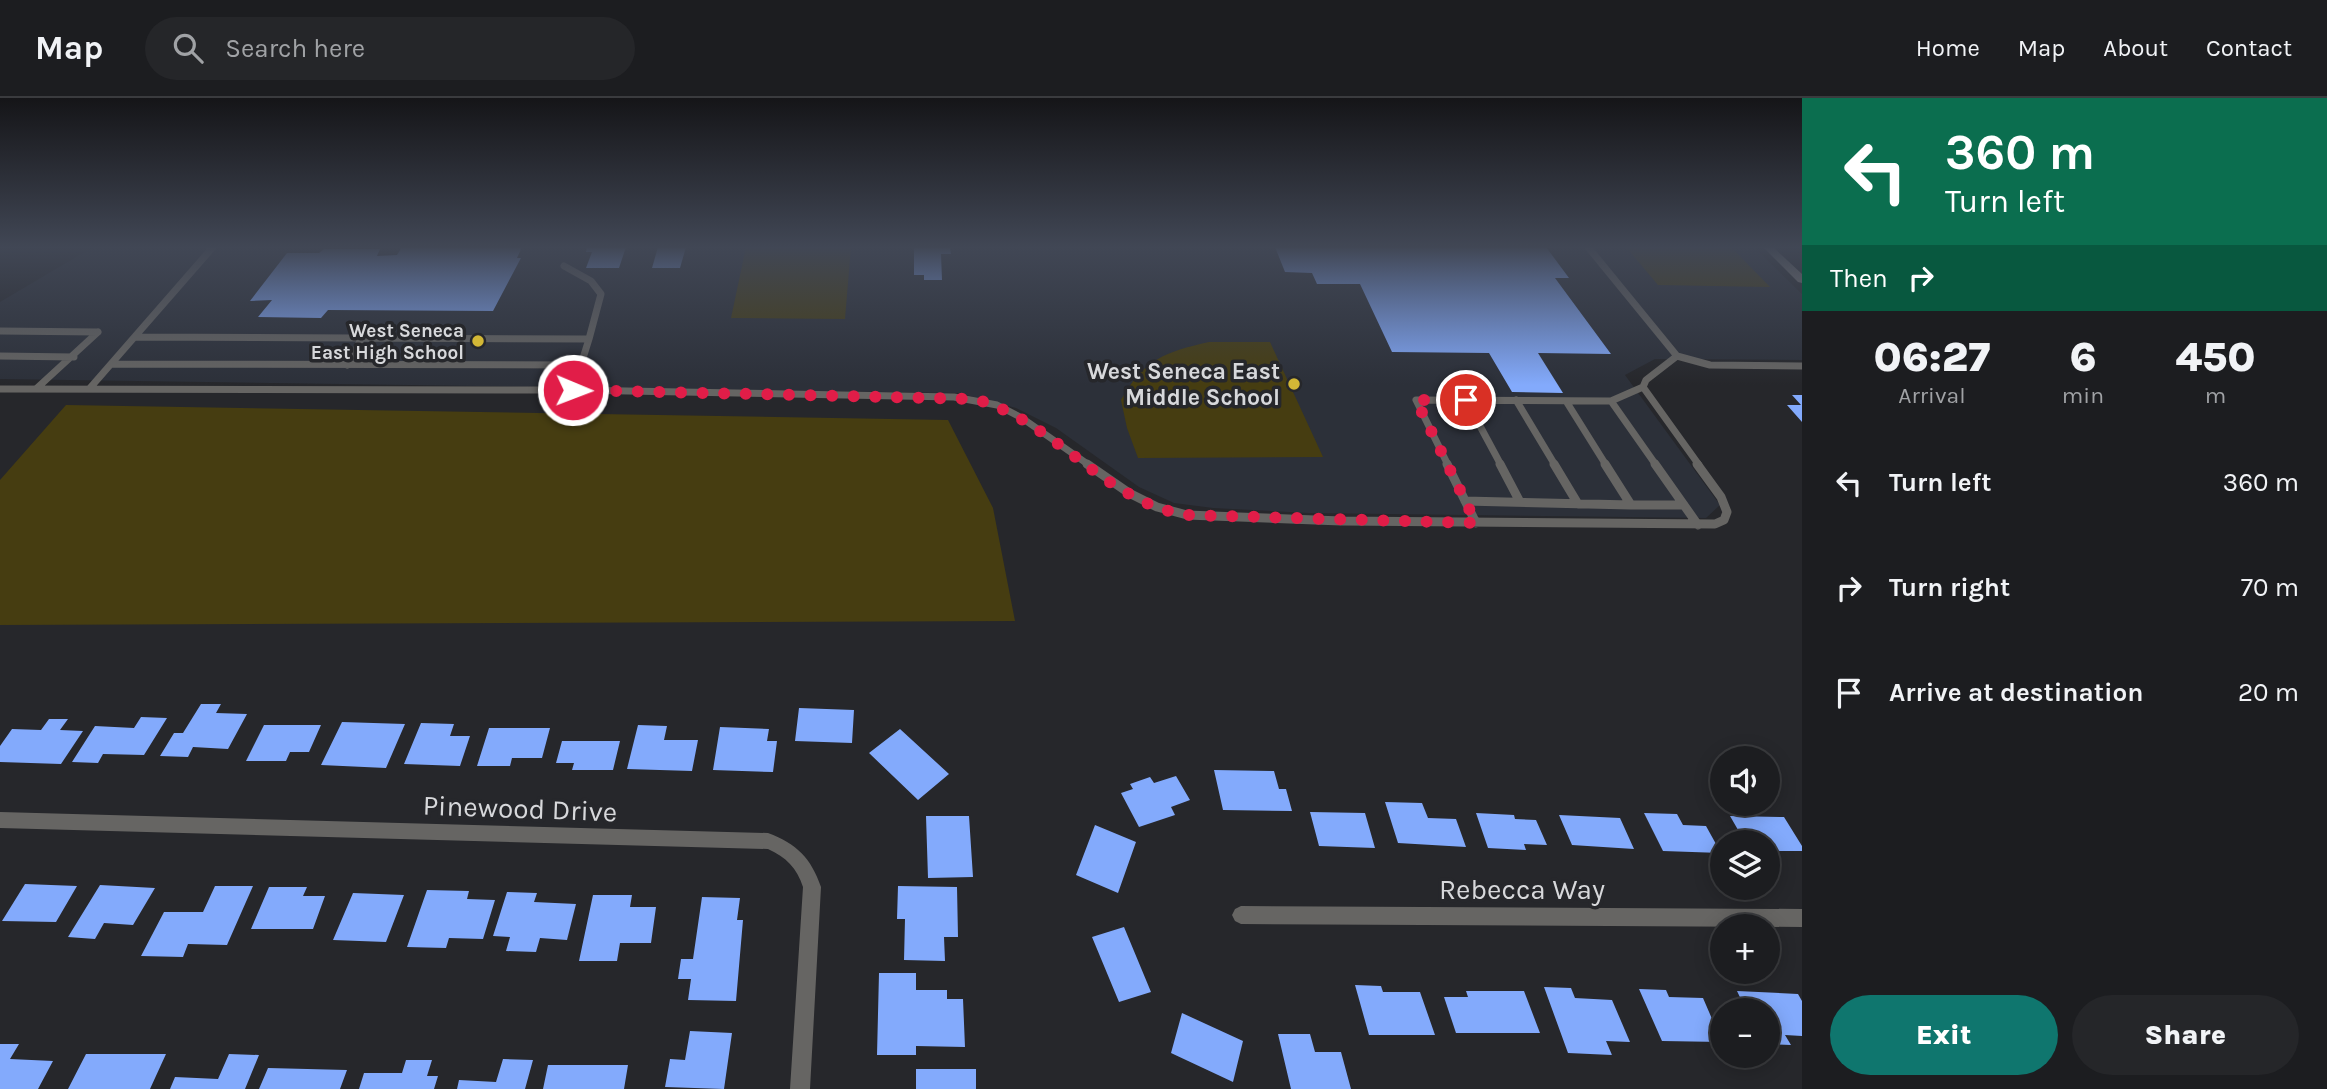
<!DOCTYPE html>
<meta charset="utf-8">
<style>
body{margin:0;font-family:Karla,sans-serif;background:#252629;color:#f1f3f6;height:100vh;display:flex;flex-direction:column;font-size:26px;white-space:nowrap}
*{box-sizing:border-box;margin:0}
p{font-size:23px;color:#a0a2a5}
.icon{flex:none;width:38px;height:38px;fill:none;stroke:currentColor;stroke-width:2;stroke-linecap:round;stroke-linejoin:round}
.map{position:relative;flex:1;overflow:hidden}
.side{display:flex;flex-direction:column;background:#1c1d20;width:525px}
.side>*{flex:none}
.guide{background:#0b6e4f;color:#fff;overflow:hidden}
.tools{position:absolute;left:1710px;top:648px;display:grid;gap:14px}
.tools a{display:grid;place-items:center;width:70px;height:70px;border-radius:50%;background:#1c1d20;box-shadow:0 4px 18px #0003,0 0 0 2px #3a3b3e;font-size:35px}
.pin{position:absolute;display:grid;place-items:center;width:60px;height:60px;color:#fff;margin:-30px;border:4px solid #fff;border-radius:50%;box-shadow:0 2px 7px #0007}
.me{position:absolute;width:77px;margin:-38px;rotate:91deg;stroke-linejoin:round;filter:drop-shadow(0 0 5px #0008)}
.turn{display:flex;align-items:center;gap:24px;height:147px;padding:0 28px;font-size:32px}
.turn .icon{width:91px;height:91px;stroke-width:2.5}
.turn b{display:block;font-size:49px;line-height:60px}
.then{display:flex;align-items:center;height:66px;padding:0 28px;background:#0003;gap:14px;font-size:26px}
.eta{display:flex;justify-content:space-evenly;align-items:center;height:119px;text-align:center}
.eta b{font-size:42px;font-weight:800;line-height:49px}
.action{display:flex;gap:14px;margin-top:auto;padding:14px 28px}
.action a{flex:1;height:80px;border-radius:42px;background:#0f766e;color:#fff;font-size:28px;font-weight:800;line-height:80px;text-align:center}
.action a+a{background:#252629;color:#f1f3f6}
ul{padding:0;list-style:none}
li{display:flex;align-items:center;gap:21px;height:105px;padding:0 28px}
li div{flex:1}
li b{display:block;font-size:26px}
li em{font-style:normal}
header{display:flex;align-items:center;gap:42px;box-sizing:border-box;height:98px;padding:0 35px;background:#1c1d20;border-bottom:2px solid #3a3b3e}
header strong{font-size:33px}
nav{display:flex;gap:38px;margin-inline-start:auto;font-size:24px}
.search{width:490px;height:63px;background:#252629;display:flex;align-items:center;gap:18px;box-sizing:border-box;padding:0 24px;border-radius:38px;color:#a0a2a5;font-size:26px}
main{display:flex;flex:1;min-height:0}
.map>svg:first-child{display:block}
</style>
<header>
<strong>Map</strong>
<div class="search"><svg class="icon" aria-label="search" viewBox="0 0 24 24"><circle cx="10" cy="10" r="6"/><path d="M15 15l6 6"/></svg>Search here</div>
<nav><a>Home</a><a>Map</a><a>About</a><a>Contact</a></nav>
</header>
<main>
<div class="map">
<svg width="1802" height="991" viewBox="0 0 1802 991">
<rect width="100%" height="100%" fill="#26272b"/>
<!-- built -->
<path fill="#2c3039" d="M93,149H1754L1802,196V262L1655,261L1625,277L1720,407L1706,420L1309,415L1213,410L1174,405L1139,389L1056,330L1016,310L958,295L0,281V204Z"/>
<!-- green -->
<path fill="#463d11" d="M746,149H851L845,221L731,220Z
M1626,149H1731L1770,189L1658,187Z
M1209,244H1270L1323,359L1138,360L1127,330L1121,302C1144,261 1165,254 1209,244Z
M66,307L948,322L993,410L1015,523L0,527V382Z"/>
<!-- building -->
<path fill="#83aafc" d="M402,149H522L517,160H521L493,213L328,212L321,220L258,219L272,202L250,203L287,155H319L324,151H380L377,158L397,157Z
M587,149H626L619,170H586L592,154H586Z
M658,149H686L680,170H652Z
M914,149H950L951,156H941L942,182H924V177H914Z
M1275,149H1546L1569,180H1555L1611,256L1538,255L1563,295L1512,294L1489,255L1392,254L1360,186H1317L1312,175L1285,174Z
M1792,297H1802V324L1787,307H1801Z
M201,606H221L216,615L247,616L228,651L193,649L188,659L160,658L174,635H183Z
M799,610L854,612L852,645L795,643Z
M141,619L167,620L144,657L103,656L98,665L72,664L95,628L134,630Z
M49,621H68L60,632L83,633L61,666L0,664V648L12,631L41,632Z
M342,624L405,626L386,670L321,667Z
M421,625L454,626L450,638H470L460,668L404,666Z
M264,627H321L309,654H290L286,663H246Z
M638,627L667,628L664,642H698L692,673L627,671Z
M720,629L769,631L767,643H777L773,674L713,672Z
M489,630H550L542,660H512L510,668H477Z
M900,631L949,676L918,702L869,655Z
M562,643H620L613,672H572L574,665H556Z
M1214,672L1274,673L1279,691H1286L1292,713L1223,712Z
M1176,678L1190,702L1171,709L1175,717L1139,729L1121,695L1133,691L1130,686L1150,679L1154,685Z
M1385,704L1422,705L1428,720L1456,721L1466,749L1398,745Z
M1310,714L1365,715L1375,750L1319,748Z
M1476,715L1514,717L1515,721L1536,722L1547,747L1524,746L1526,752L1488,750Z
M1644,715L1677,716L1683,727L1706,728L1721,755L1663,753Z
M1559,717L1620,720L1634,751L1572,747Z
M926,718H969L973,779L928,780Z
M1730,718L1784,719L1802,748V753H1768V744H1745Z
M1095,727L1136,744L1118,795L1076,777Z
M25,786L77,788L56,824L2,823Z
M100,787L155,790L133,827L104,825L95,841L68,839Z
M215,788H253L227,847L188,846L183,859L141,858L164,814H203Z
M898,788L957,789L958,839H944L945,863L904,862L905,821H897Z
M269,789H307L303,798H325L313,831H251Z
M427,792L469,793L467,801L495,802L483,841L449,840L446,850L407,849Z
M507,794L537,795L534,804L576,806L567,842L540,840L536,854L506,853L510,839L493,838Z
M353,795L404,797L386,844L333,842Z
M593,797H632L630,809H656L651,845H620L617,863H579Z
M702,799L740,800L737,822H743L736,903L688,902L691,881H678L681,861H693Z
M1124,829L1151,894L1119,904L1092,839Z
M879,875H916V892H947V901H963L965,949L916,948V957H877Z
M1355,887L1381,888L1383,894H1420L1435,937H1369Z
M1544,889L1571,890L1575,900L1612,902L1630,944L1606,943L1612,957L1568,955Z
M1639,891L1666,892L1669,899L1703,900L1722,944L1662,943Z
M1466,893H1524L1540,935H1456L1444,899H1468Z
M1737,893L1798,896L1802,903V938L1785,937L1791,947L1768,946V912H1746Z
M1182,915L1243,943L1233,984L1171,955Z
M690,933L732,935L724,991L665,989L670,961L685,962Z
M1278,936H1310L1315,954H1341L1351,991H1291Z
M0,946H19L10,961L53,963L38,991H0Z
M86,956H166L150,991H68Z
M229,956L259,957L245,991H170L175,979L218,981Z
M503,961L533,962L525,991H457L459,982L496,984Z
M406,962H432L427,978H438L434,991H359L364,975H402Z
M548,967H628L624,991H543Z
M268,970L347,972L340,991H259Z
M916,971H976V991H916Z"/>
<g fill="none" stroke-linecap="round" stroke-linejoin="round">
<!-- lane-far1 -->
<path stroke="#666563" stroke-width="7" d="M1588,149L1677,258L1710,267L1802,268
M564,168L591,183L601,196L589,241
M0,233L98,234
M135,239L589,241L573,292
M0,258L74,259
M1677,258L1646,282L1643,289L1699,367
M112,266L581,267
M347,267L362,240
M37,290L98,234
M90,290L213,149
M0,291L573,292L954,299L997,307L1022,320L1089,367
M1466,302L1501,367
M1516,302L1555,367
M1566,303L1606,367
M1611,303L1656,367
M1448,367L1416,302L1611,303L1643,289"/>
<!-- lane -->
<path stroke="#666563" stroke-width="9" d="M1087,366L1129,395L1157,409L1187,417L1341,423L1715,426L1724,422L1727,414L1721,399L1697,366
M1447,366L1476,425
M1500,366L1520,404
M1554,366L1578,406
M1605,366L1631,407H1684
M1655,366L1698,427
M1465,403L1631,407"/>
<!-- street -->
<path fill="#666563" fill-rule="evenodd" d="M0,714L768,735C797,746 811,760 821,789L810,991H790L803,789C797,770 786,759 768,751L0,730Z
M1241,808L1802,811V829L1241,826L1235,823L1232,817L1235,811Z"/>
<!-- secondary -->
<path fill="#898885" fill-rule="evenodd" d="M1763,149H1773L1802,176V185L1798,184Z"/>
</g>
<!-- sky -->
<linearGradient id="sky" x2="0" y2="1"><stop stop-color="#151518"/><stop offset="0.52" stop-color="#414755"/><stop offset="1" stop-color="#414755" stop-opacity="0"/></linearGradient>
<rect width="1802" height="287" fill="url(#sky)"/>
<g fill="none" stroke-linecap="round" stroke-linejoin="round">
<!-- route -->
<path stroke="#e11d48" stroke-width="12" stroke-dasharray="0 21.6" d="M573,292L975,301C1044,320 1090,383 1156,409C1166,413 1177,415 1187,417L1476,425L1416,302H1466"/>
</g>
<!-- markers -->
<g fill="#d2b736" stroke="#26272b" stroke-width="2.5">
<circle cx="478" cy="243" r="7"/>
<circle cx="1294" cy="286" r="7"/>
</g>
<g text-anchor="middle" stroke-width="7" stroke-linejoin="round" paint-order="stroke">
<!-- far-poi labels -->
<g font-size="19" font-weight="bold" fill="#d7d8db" stroke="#26272b" text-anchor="end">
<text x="464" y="239">West Seneca<tspan x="464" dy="22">East High School</tspan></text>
</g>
<!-- poi labels -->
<g font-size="23" font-weight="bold" fill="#d7d8db" stroke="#26272b" text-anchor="end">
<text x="1280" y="281">West Seneca East<tspan x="1280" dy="26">Middle School</tspan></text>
</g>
<!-- near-street labels -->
<g font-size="28" fill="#d7d8db" stroke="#26272b">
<text transform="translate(520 710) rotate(2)" y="10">Pinewood Drive</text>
<text x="1522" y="801">Rebecca Way</text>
</g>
</g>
</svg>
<div class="tools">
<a><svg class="icon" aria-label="sound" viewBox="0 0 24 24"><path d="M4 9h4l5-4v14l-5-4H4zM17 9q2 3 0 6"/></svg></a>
<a><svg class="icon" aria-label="layers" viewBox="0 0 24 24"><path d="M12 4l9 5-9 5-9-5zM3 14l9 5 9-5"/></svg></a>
<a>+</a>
<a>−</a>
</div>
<div class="pin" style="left:1466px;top:302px;background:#d93025"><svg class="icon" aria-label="arrive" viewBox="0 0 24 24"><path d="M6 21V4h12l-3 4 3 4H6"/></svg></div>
<svg class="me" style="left:573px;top:292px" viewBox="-20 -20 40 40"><circle r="17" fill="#e11d48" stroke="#fff" stroke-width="3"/><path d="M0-11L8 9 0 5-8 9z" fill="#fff"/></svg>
</div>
<section class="side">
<div class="guide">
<div class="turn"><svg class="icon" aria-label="left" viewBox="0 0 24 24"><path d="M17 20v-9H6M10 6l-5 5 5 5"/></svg><div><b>360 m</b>Turn left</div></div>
<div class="then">Then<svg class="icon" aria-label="right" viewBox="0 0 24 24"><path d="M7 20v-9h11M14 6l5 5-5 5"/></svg></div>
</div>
<div class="eta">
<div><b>06:27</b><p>Arrival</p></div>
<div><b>6</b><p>min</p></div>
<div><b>450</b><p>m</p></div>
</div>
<ul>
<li><svg class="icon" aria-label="left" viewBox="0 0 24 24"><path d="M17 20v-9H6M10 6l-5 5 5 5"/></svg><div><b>Turn left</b></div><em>360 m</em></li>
<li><svg class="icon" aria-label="right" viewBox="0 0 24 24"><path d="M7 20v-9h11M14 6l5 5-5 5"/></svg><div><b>Turn right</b></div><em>70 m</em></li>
<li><svg class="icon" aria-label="arrive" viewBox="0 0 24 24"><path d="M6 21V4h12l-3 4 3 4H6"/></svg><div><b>Arrive at destination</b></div><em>20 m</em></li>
</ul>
<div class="action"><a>Exit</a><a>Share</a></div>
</section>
</main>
